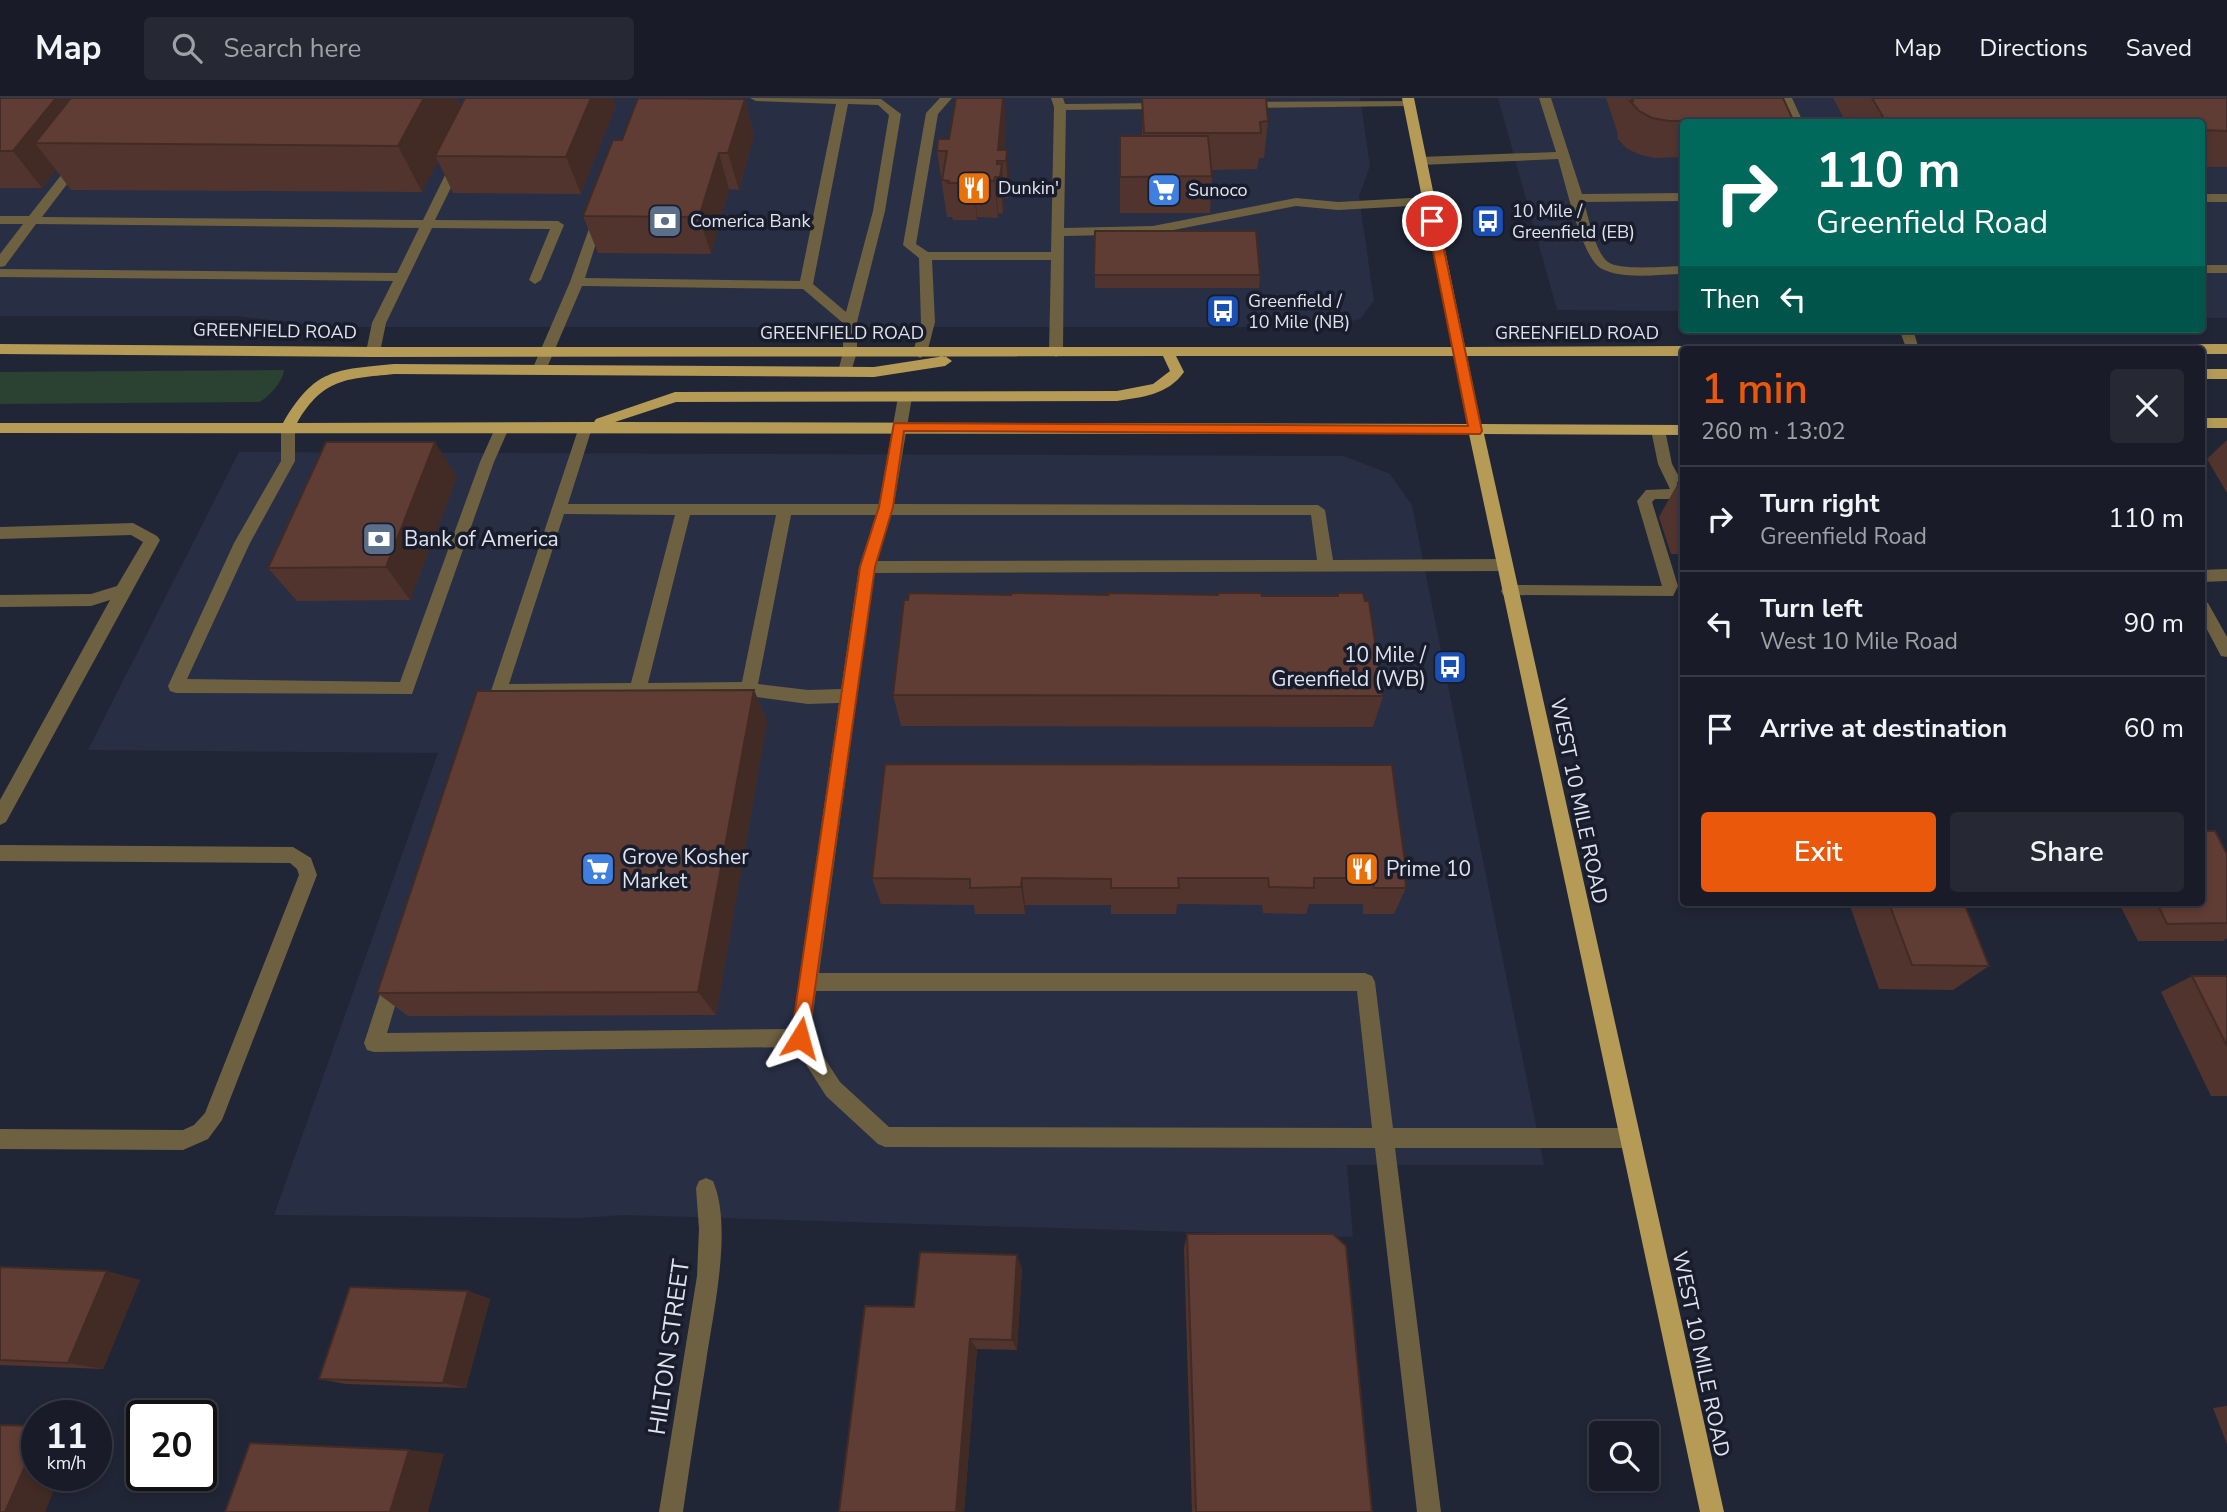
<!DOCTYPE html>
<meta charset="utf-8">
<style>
body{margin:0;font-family:"Nunito Sans",sans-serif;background:#262934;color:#f1f3f6;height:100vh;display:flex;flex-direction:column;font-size:26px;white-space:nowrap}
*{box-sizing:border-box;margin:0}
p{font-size:23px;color:#9fa1a8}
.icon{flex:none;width:38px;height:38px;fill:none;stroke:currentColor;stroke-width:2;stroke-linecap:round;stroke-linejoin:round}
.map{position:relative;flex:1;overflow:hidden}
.panel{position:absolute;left:1680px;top:248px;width:525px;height:560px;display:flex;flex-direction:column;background:#191c28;border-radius:7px;box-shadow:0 4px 10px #0003,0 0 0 2px #373a45}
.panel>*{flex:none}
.hud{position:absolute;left:1680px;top:21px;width:525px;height:214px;border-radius:7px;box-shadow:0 4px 10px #0003,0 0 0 2px #373a45;background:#00695c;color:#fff;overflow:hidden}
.buttons{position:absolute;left:1589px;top:1323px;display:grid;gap:14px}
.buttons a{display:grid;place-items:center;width:70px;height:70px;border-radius:7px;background:#191c28;box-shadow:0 4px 10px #0003,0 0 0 2px #373a45;font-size:35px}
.speed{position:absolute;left:21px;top:1302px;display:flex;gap:14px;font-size:35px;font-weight:700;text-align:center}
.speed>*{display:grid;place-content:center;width:91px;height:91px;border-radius:50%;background:#191c28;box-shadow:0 4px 10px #0003,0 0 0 2px #373a45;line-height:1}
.speed small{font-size:18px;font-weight:400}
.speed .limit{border:4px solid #111;border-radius:10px;background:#fff;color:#111}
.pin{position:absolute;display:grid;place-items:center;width:60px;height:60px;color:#fff;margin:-30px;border:4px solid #fff;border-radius:50%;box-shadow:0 2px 7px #0007}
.me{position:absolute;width:77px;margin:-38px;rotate:8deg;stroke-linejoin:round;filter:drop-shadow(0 0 5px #0008)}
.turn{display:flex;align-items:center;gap:24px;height:147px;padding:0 21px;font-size:32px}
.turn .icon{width:91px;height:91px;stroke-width:2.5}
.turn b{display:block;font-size:49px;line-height:60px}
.then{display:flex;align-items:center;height:66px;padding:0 21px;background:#0003;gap:14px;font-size:26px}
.round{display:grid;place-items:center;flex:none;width:74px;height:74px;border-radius:7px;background:#262934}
.head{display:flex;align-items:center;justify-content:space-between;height:119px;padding:0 21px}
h1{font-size:42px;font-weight:600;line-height:52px;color:#ea580c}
.action{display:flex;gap:14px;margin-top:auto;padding:14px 21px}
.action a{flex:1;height:80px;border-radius:7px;background:#ea580c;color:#fff;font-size:28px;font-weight:600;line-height:80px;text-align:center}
.action a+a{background:#262934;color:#f1f3f6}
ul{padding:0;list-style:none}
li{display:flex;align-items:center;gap:21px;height:105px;padding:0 21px;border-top:2px solid #373a45}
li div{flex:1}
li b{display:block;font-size:26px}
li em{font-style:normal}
header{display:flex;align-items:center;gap:42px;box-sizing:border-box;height:98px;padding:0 35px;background:#191c28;border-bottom:2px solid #373a45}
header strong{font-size:33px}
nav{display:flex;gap:38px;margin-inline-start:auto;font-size:24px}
.search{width:490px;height:63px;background:#262934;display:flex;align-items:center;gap:18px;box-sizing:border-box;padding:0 24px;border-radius:7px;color:#9fa1a8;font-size:26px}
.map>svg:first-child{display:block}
</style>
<header>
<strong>Map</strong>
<div class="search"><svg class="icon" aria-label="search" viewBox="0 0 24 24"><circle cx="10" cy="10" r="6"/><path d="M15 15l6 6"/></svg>Search here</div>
<nav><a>Map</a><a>Directions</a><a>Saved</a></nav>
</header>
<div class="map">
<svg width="2227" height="1414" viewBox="0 0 2227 1414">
<rect width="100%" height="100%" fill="#212636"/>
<!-- built -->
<path fill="#282e44" d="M0,0H1360L1370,68L1359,98L1374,203L1360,221L1330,229H333L235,218H0Z
M1498,0H2227V220H2202V24H1684L1683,213L1557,212Z
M239,354L1344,358L1390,376L1412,407L1544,1067H1347L1353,1139L624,1117L580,1120L274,1117L438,655L88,652Z"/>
<!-- green -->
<path fill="#2b4131" d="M284,272C283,283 269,299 259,304L0,306V274Z"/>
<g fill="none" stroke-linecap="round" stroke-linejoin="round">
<!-- minor -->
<path fill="#6e6141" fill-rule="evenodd" d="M750,0L881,1L901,16L885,113L857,224V254L850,277H840L838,274L843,254V225L803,191L582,188L546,272L539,277L534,275L532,272L570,184L595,114H603L605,117L585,180L800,183L836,6L756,3ZM848,6L878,7L889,17L873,113L846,214L813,186Z
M940,0H952L938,16L916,146L928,154H1051L1054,9L1051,0H1063L1065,6L1165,5L1171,8L1165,11L1066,12L1064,130L1153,128L1296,100L1338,104L1428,99L1434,103L1428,107L1338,112L1296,108L1153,136L1064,138L1063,254L1056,259L1049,254L1051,162H932L935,224L927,255L920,260L913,255L921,224L919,160L903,147L926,15Z
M1539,0H1551L1582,96L1684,95V103L1584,104C1588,118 1596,156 1608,164C1620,173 1667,168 1684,168V176C1658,176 1625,182 1602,171C1582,162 1565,83 1558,61L1420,67L1414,63L1420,59L1556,54Z
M1780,0H1792L1803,24H1793Z
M1413,3L1415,5L1409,8L1242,10L1236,7L1242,4Z
M77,61L83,65L42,119L423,122L451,65L457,61L463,65L435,122L558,123L564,127L541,182L535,186L529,182L550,131L432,130L386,225L380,254L373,259L366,254L372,225L393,183L0,179V171L397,175L419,130L36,126L5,168L0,169V156L23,126H0V118H29L73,62Z
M2202,96H2227V104H2202Z
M2202,167H2227V175H2202Z
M1899,231H1913L1919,252H1907Z
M905,294L912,299L894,406L1318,407L1325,412L1333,462L1503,461L1511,467L1503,473L874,475L819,875H1365L1372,878L1375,884L1393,1030H1630L1637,1033L1640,1040L1637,1047L1630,1050H1395L1441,1414H1417L1375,1050L885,1049L878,1046L826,998L795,949L374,954L367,952L364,945L385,881L387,875L394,872L401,875L403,881L387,935L792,931L839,605L808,606L749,598L504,600L494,619H482L480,614L491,593L580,326H590L592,330L568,406H879L898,299ZM564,416L675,417L631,585L509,586ZM690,417H776L742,584L648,585ZM791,417H876L859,469L841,591L808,592L758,586ZM891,417H1311L1317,462L877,463ZM816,893H1357L1372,1030L889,1029L840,984L810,938Z
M288,323L295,328V363L250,445L187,581L400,584L480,364L497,326H507L509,330L494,364L412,596L176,595L170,593L168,588L234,445L281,363V328Z
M1658,327L1665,332L1672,366L1684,388V401H1655L1652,404L1678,488L1673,498L1503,497L1501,493L1503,489L1509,487L1662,488L1637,403L1646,392L1670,391L1658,366L1651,332Z
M133,425L157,438L160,442L6,724L0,727V702L110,502L91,508L0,509V497L91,496L117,488L143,444L131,437L0,441V429Z
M2227,471V483L2202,484V472Z
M2202,503L2208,505L2227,539V559L2221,558L2202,522Z
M0,747L293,749L311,760L317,777L222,1022L208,1041L183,1052L0,1051V1031L183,1032L194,1027L205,1015L299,777L297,771L290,765L0,763Z
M706,1080L713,1083C733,1129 713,1215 706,1264C698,1314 690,1364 683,1414H659L697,1178L699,1131L696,1090L699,1083Z"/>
<!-- major -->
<path fill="#b59b56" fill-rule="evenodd" d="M1402,0H1414L1465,249L1684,248L1690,252H1684V258H1467L1481,326L1684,327V337L1484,336L1724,1414H1700L1469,336L0,335V325H283C315,270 335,272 394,266L874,269L945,258L952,263L945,268L874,279L394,276C346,281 323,280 297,325L594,324L596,321L675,294L1117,293L1153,286L1170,273L1163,258L373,259L0,256V246L373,249H1452ZM1176,258H1454L1467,326L615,324L676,304L1117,303C1142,299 1168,297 1184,274Z
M2227,246V256H2202V252H1775L1782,247Z
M2202,271H2227V281H2202Z
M2202,320H2227V330H2202Z"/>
</g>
<!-- wall -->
<path fill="#52342e" d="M0,0H456L461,9L465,0H613L616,7L581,96L453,95L438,63L422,94L71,92L56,72L42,90H0Z
M1142,0L1268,23L1264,60H1259L1257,71L1212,72V78L1210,115H1120V38H1142Z
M1606,0H1783L1793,22L1791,24H1684V59L1654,60L1638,56L1626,50L1617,40L1618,36Z
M1833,0H2227V69H2202V24H1846Z
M745,1L754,38L739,92L729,91L711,156L598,155L583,118L622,42Z
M1006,28L1004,52L1010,89L1008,100H1004L1003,116L998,115V120L977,119V122H953L952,119H947L937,53L949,41Z
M1095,133L1260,177L1259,190H1095Z
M2227,342V395L2207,361Z
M457,379L410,502L297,503L268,470Z
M1678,385H1684V456H1671L1659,419Z
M1338,495L1383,598L1373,629L901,628L893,597L1011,497L1337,498Z
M754,592L767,623L716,917L408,918L377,895Z
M2227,756V840L2223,843H2138L2119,805H2202Z
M1407,779L1405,784L1406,790L1394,816H1363V806H1309L1306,816L1263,815L1262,807L1177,806L1176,816H1111V807H1025V816H975L974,807L881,806L872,780Z
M1849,805H1964L1989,868L1953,892L1879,891Z
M2192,878H2227V998H2211L2161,894Z
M1187,1136L1372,1414H1192L1184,1150Z
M0,1169L140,1182L103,1271L0,1267Z
M1022,1170L1017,1252L977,1251L964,1414H839Z
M468,1193L490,1201L466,1290L346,1286L319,1281Z
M2227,1308V1346L2213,1310Z"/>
<!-- shaded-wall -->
<path fill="#422b25" d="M56,0H112L35,45L56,72L42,90L13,53Z
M424,0H456L463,14L435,58L438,63L422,94L398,48Z
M591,0H613L616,7L581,96L566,59Z
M1003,0H1004L1006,28L1003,63L998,52Z
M745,1L754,38L739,92L728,55Z
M1007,52L1010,89L1008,100L1006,63Z
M719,55L729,91L711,156L699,119Z
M1002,66L1004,103L1003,116L1000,79Z
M995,79L998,115V120L994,83Z
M974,83L977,119V122L973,85Z
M435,344L457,379L410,502L386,469Z
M754,592L767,623L716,917L698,894Z
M1022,780L1025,807V816L1021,789Z
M1017,1157L1022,1170L1017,1252L1012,1242Z
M107,1173L140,1182L103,1271L68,1265Z
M468,1193L490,1201L466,1290L443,1285Z
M970,1241L977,1251L964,1414H956Z
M37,1341V1377H60L45,1414H5Z
M409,1352L444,1356L428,1414H390Z"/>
<!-- building -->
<path fill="#5f3d35" stroke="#422b25" stroke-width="2" d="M0,0H56L13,53H0Z
M71,0H424L398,48L35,45Z
M465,0H591L566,59L435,58Z
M638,0L745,1L728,55H719L699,119L583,118L613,42H622Z
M956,0H1003L998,52H1007L1006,63H997V66H1002L1000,79H995L994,83H974L973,85H948L949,83L942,82L947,53H937L938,41H949Z
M1142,0H1266L1268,23L1260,24L1261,35H1144Z
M1632,0H1783L1793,22L1669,23L1652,20L1639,13L1630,3H1633Z
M1872,0H2227V33L2202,32V24H1886Z
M1120,38H1208L1212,78L1120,79Z
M1095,133H1256L1260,177H1094Z
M326,344H435L386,469L268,470Z
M1678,385H1684V403Z
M909,495L1011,497V495L1108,497L1107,495L1218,497V495H1261L1262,498H1338V495H1363L1365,503H1369L1383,598L893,597L904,502H908Z
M754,592L698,894L377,895L477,593Z
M885,666L1392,667L1407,779H1405L1406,790H1374L1373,780H1314V790L1269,789L1268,780H1178L1179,790H1111V781L1022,780L1021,789L970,790V781L872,780Z
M2202,733H2215L2227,756V825L2167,826L2157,805H2202Z
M1889,805H1964L1989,868L1912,867Z
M2192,878H2227V948Z
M1187,1136H1333L1346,1148L1372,1414H1196Z
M920,1154L1017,1157L1012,1242L970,1241L956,1414H839L865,1208L914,1209Z
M0,1169L107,1173L68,1265L0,1262Z
M350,1189L468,1193L443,1285L319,1281Z
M0,1327L37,1328V1341L5,1414H0Z
M250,1345L409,1352L390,1414H225Z"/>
<!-- route -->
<path fill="#ea580c" stroke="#983908" stroke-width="2" d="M1432,120L1438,123L1482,333L1480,336L904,333L893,409L875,469L808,940L806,946L800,949L793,946L791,940L860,469L879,409L894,325L1468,328L1427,123Z"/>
<!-- icons -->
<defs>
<g id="restaurant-square" transform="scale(1.75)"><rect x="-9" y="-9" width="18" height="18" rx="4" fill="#e8710a" stroke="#181c2b"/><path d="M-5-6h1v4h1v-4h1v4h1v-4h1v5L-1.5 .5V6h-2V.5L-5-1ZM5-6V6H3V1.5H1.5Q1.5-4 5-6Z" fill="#fff"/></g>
<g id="supermarket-square" transform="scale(1.75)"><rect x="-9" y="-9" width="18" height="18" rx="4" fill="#3f7fe0" stroke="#181c2b"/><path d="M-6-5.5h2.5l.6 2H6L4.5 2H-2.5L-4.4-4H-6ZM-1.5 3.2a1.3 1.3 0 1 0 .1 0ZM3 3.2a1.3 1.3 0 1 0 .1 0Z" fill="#fff"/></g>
<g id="bank-square" transform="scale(1.75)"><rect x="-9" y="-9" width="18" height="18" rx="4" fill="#5c6f8a" stroke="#181c2b"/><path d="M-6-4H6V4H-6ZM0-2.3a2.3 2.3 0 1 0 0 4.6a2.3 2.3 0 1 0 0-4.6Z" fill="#fff"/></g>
<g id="bus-square" transform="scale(1.75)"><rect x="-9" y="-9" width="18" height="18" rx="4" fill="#1a4fb4" stroke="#181c2b"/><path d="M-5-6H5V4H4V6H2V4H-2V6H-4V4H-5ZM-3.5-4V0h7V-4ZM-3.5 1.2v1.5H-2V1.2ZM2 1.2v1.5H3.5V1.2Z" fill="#fff"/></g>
</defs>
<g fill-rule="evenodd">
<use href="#restaurant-square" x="974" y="90"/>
<use href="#supermarket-square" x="1164" y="92"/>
<use href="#bank-square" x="665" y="123"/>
<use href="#bus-square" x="1488" y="123"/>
<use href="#bus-square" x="1223" y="213"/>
<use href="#bank-square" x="379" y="441"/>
<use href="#bus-square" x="1450" y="569"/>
<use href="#supermarket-square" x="598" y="771"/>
<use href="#restaurant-square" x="1362" y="771"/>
</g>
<g text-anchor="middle" stroke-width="7" stroke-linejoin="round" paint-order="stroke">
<!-- far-poi labels -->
<g font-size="18" fill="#dfe3ee" stroke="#181c2b" text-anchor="start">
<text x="998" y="96">Dunkin'</text>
<text x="1188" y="98">Sunoco</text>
<text x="1512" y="119">10 Mile /<tspan x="1512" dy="21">Greenfield (EB)</tspan></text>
<text x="690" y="129">Comerica Bank</text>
<text x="1248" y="209">Greenfield /<tspan x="1248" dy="21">10 Mile (NB)</tspan></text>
</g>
<!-- far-street labels -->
<g font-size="18" fill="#dfe3ee" stroke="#181c2b">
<text transform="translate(275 233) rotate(1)" y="6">GREENFIELD ROAD</text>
<text x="842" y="241">GREENFIELD ROAD</text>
<text x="1577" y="241">GREENFIELD ROAD</text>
</g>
<!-- poi labels -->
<g font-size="21" fill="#dfe3ee" stroke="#181c2b" text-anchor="start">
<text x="404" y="448">Bank of America</text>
<text x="1426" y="564" text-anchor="end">10 Mile /<tspan x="1426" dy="24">Greenfield (WB)</tspan></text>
<text x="622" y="766">Grove Kosher<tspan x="622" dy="24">Market</tspan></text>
<text x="1386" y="778">Prime 10</text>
</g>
<!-- street labels -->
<g font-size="21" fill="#dfe3ee" stroke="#181c2b">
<text transform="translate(1579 703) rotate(78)" y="7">WEST 10 MILE ROAD</text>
<text transform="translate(1701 1256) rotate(78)" y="7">WEST 10 MILE ROAD</text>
</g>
<!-- near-street labels -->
<g font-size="24" fill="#dfe3ee" stroke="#181c2b">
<text transform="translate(669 1249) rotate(-82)" y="8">HILTON STREET</text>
</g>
</g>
</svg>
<div class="buttons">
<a><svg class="icon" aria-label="search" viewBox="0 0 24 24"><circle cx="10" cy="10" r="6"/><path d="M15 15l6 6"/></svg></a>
</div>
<div class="speed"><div>11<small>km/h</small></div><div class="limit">20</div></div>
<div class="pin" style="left:1432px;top:123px;background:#d93025"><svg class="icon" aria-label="arrive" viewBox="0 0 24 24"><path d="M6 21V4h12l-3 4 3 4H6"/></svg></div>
<svg class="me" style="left:800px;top:940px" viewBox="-20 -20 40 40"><path d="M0-17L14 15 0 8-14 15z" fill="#ea580c" stroke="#fff" stroke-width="4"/></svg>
<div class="hud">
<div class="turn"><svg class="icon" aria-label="right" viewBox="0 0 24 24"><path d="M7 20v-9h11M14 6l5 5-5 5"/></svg><div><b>110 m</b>Greenfield Road</div></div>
<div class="then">Then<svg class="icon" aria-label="left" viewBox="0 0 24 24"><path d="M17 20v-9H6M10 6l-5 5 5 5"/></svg></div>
</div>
<section class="panel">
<div class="head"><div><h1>1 min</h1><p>260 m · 13:02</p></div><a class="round"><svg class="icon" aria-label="close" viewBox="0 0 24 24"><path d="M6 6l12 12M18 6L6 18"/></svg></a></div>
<ul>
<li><svg class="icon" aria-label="right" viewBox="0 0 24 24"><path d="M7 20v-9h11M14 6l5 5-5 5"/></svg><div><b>Turn right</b><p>Greenfield Road</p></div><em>110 m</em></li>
<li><svg class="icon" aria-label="left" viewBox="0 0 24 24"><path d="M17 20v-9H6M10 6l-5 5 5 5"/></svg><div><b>Turn left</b><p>West 10 Mile Road</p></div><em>90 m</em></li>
<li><svg class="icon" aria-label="arrive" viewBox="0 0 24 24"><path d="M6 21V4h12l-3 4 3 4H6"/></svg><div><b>Arrive at destination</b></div><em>60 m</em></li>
</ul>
<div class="action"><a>Exit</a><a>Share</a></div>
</section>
</div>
